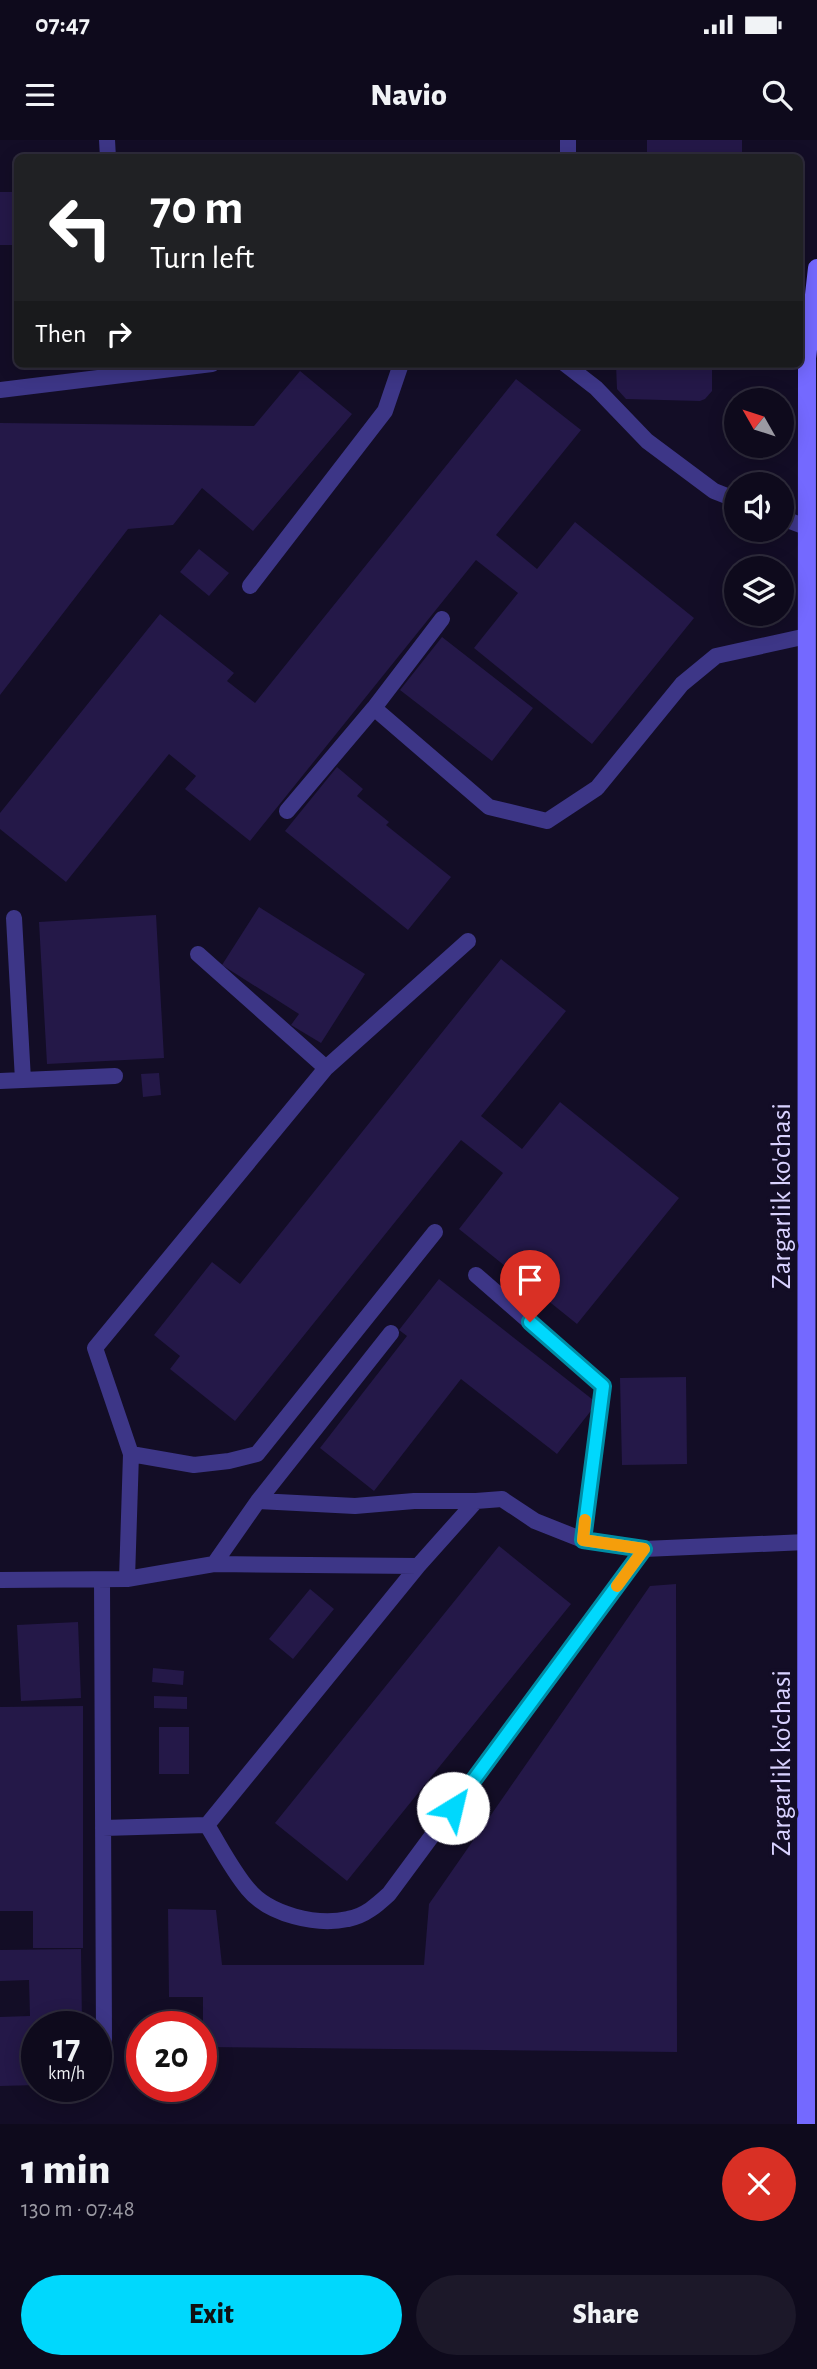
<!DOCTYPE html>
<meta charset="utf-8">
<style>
body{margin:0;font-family:"Alegreya Sans",sans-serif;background:#1c1829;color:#f1f3f6;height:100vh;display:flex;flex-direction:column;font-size:26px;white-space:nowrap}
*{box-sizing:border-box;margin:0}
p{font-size:23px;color:#9b9aa3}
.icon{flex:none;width:38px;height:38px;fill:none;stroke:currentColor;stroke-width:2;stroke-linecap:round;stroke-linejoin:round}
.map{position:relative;height:1984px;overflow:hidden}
.panel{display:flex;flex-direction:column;background:#0e0a1c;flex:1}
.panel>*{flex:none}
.banner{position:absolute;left:14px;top:14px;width:789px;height:214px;border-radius:10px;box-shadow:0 4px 18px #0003,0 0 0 2px #2e2b3b;background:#202124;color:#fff;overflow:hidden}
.needle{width:46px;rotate:309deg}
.tools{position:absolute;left:724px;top:248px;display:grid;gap:14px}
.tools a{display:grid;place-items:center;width:70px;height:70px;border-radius:50%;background:#0e0a1c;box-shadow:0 4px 18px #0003,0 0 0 2px #2e2b3b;font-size:35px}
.speed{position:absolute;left:21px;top:1871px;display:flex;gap:14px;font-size:35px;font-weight:700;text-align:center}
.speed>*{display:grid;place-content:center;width:91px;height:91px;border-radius:50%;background:#0e0a1c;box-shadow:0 4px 18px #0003,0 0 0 2px #2e2b3b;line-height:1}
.speed small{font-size:18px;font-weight:400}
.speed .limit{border:10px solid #d22;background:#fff;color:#111}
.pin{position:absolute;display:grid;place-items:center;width:60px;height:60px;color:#fff;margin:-72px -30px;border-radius:50% 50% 50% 0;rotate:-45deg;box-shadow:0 0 7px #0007}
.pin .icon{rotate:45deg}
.me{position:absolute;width:77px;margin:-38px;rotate:36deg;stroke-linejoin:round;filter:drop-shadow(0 0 5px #0008)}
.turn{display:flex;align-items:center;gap:24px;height:147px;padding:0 21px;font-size:32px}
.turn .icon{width:91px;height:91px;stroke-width:2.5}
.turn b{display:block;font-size:49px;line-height:60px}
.then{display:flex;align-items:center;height:66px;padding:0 21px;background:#0003;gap:14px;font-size:26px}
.round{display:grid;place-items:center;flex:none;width:74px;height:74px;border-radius:37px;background:#1c1829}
.head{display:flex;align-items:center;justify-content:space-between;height:119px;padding:0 21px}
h1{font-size:42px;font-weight:800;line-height:52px}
.button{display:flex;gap:14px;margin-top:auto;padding:14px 21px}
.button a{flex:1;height:80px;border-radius:42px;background:#00d8fd;color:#111;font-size:28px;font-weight:800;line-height:80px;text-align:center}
.button a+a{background:#1c1829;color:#f1f3f6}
.status{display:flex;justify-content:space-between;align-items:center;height:49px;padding:0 35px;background:#0e0a1c;direction:ltr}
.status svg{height:19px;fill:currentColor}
header{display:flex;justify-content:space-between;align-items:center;height:91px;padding:0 21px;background:#0e0a1c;font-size:32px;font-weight:800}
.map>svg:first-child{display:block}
</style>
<div class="status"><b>07:47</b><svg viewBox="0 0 49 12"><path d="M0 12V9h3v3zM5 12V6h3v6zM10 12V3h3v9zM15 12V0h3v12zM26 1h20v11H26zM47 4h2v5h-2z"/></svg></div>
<header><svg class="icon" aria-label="menu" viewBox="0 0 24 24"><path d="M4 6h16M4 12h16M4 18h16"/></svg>Navio<svg class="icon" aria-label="search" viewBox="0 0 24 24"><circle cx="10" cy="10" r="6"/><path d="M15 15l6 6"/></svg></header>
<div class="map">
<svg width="817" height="1984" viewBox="0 0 817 1984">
<rect width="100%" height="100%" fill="#130d26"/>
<!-- building -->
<path fill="#241848" d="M647,0H742V18H647Z
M0,52H18V105H0Z
M616,224H712V251L705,259L700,261L626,259L617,249Z
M300,231L352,274L253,391L202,348L173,385L128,389L0,555V283L254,286Z
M516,239L581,290L496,395L537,429L575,382L694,478L592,604L474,508L518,453L476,420L250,701L185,649L196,636L169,614L66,742L0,689V673L160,474L234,533L227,541L255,563Z
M199,409L229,433L209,456L180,432Z
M442,497L533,568L492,621L400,550Z
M337,627L363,649L357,656L389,682L386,685L451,737L408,790L285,691Z
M259,767L365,834L321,903L291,885L299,874L222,825Z
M156,775L164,918L47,924L39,782Z
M501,819L566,871L481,976L522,1009L560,962L679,1058L577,1184L459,1089L503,1033L461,1000L235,1281L170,1229L180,1216L154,1195L212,1122L240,1144Z
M159,933L161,955L143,957L141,934Z
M439,1139L597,1263L557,1314L461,1239L374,1351L320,1308L407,1196L399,1190Z
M686,1237L687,1324L622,1325L620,1238Z
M499,1406L571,1464L347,1741L275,1683Z
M676,1444L677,1912L203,1907V1857H169L168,1769L216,1770L222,1825H424L429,1764L650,1446Z
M310,1449L334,1469L293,1519L269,1499Z
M78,1482L81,1558L21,1561L17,1485Z
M153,1528L184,1531L183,1545L152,1542Z
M154,1556L187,1557V1569L154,1568Z
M83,1566V1808H33V1771H0V1567Z
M159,1587H189V1634H159Z
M81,1809L82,1886H37V1945L0,1946V1877L30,1876L29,1840L0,1841V1810Z"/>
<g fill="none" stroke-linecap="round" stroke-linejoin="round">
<!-- service -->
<path stroke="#3d3687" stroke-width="16" d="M107,0L108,18
M568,18V0
M565,224L596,248L647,301L714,351L737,360
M0,250L212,224
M782,378L806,387
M250,446L385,271L401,224
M374,568L489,667L547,681L597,648L682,544L716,516L807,496
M287,671L374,568L442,479
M14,778L23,940
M198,814L326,928
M0,941L115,936
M476,1135L603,1246L583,1400
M131,1314L194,1325L229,1321L257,1314L435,1092
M258,1361L355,1366L414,1361H476
M214,1424L258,1361L391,1193
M418,1426L207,1685C220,1706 232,1730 248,1749C269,1775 317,1786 348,1779C365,1776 377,1765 389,1754L644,1409
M127,1439L131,1314L95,1208L326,928L468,801
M0,1440L127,1439L214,1424L418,1426L476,1361L502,1359L535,1381L583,1400L644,1409L806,1402
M102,1440L104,1899
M103,1688L207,1685"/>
<!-- secondary -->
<path stroke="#7469ff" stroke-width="18" d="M806,1984L807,218L817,128"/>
</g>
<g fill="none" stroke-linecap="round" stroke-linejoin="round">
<!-- route casing -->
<g stroke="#008ca4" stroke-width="18">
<path id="route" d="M453,1668L644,1409L583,1400L603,1246L530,1182"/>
</g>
<!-- route -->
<use href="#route" stroke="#00d8fd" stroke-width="12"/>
<!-- slow -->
<path stroke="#f59e0b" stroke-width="12" d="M585,1380L583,1400L644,1409L617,1446"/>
</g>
<g text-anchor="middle" stroke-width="7" stroke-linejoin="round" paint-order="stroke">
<!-- street labels -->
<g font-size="28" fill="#d9d2ff" stroke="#130d26">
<text transform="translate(780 1056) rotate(-90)" y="10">Zargarlik ko'chasi</text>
<text transform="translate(780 1623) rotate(-90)" y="10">Zargarlik ko'chasi</text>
</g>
</g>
</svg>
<div class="tools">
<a><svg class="needle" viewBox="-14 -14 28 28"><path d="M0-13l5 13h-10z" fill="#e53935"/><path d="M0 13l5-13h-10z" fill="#9b9aa3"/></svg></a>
<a><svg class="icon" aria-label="sound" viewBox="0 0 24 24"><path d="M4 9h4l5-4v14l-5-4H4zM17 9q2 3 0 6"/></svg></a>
<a><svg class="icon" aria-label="layers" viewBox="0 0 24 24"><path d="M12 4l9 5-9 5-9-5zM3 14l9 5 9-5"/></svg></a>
</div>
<div class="speed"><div>17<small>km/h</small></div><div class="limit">20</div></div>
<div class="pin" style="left:530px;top:1182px;background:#d93025"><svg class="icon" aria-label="arrive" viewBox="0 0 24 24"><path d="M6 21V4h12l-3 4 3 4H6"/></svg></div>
<svg class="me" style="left:453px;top:1668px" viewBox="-20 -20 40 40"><circle r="19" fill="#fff"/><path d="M0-13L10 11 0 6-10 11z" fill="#00d8fd"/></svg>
<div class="banner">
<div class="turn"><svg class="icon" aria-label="left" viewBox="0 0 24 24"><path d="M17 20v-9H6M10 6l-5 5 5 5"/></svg><div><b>70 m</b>Turn left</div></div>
<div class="then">Then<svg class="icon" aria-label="right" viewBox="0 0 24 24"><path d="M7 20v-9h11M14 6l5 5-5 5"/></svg></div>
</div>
</div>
<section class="panel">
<div class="head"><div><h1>1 min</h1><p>130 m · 07:48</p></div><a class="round" style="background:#d93025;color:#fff"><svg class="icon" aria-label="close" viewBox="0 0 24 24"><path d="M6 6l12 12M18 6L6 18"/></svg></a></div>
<div class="button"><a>Exit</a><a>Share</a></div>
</section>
